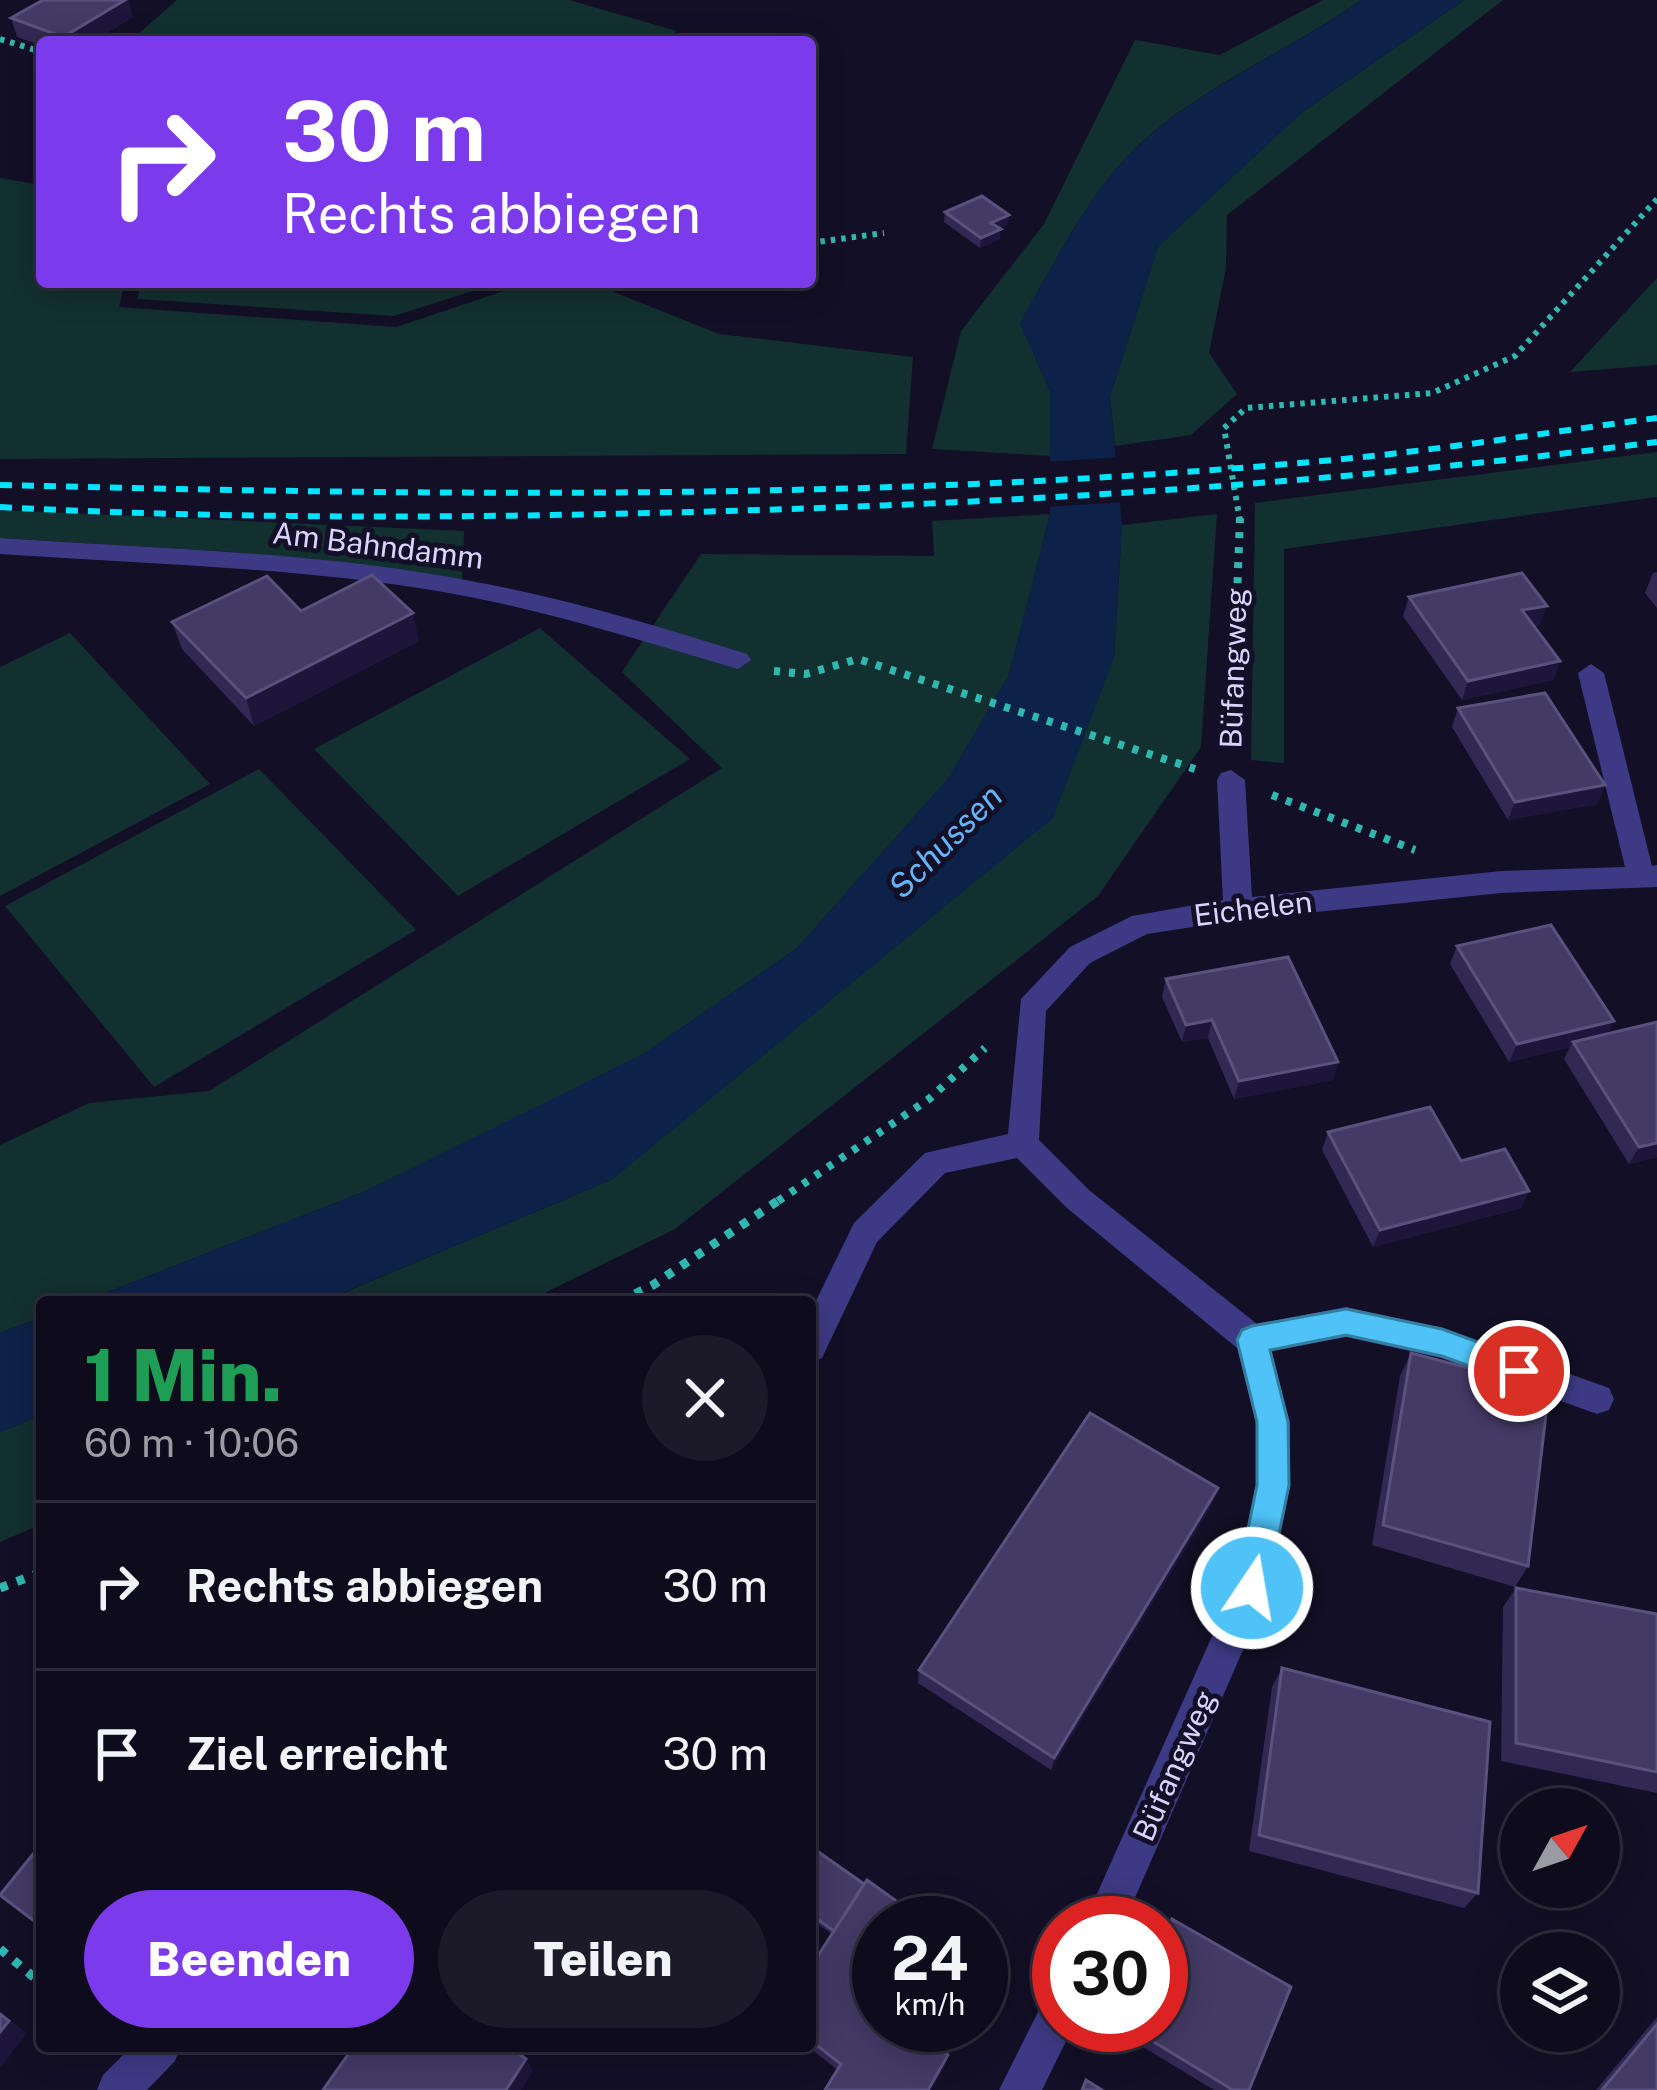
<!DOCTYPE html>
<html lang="de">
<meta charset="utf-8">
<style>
body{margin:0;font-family:"Public Sans",sans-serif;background:#1c1929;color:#f1f3f6;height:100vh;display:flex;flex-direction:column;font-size:45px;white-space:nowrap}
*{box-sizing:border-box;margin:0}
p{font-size:39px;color:#9b9ba3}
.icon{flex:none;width:66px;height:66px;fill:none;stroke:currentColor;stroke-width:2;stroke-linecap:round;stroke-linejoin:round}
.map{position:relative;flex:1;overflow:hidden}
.details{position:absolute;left:36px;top:1296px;width:780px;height:756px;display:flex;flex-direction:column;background:#0e0b1c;border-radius:12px;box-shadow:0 6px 30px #0003,0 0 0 3px #2e2b3b}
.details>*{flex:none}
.guide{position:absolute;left:36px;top:36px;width:780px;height:252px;border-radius:12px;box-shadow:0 6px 30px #0003,0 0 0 3px #2e2b3b;background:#7c3aed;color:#fff;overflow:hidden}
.needle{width:78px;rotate:50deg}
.tools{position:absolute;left:1500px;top:1788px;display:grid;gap:24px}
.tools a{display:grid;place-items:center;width:120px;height:120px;border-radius:50%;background:#0e0b1c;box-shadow:0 6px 30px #0003,0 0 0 3px #2e2b3b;font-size:60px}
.speed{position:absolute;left:852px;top:1896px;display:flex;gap:24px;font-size:60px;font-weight:700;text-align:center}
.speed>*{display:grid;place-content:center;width:156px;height:156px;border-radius:50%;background:#0e0b1c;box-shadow:0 6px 30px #0003,0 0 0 3px #2e2b3b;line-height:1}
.speed small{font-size:30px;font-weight:400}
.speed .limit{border:18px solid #d22;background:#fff;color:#111}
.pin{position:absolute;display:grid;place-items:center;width:102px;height:102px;color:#fff;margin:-51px;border:6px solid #fff;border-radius:50%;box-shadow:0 3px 12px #0007}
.me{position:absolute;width:132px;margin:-66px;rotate:12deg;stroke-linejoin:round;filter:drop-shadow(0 0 9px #0008)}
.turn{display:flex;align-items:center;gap:42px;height:252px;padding:0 48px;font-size:54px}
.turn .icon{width:156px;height:156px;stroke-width:2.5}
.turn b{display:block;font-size:84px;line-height:102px}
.round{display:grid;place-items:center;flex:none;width:126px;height:126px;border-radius:63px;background:#1c1929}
.headline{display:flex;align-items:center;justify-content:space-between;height:204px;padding:0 48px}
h1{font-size:72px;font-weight:800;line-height:90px;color:#1e9e55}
.action{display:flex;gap:24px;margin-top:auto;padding:24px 48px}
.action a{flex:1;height:138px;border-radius:72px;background:#7c3aed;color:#fff;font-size:48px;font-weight:800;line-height:138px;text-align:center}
.action a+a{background:#1c1929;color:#f1f3f6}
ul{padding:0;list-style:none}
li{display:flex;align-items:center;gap:36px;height:168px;padding:0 48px;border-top:3px solid #2e2b3b}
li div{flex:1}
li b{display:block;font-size:45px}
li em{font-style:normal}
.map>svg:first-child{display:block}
</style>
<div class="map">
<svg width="1657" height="2090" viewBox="0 0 1657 2090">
<rect width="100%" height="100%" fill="#130f26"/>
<!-- green -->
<path fill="#12302f" d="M177,0H569L677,31L659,42H129Z
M1323,0H1361C1287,53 1186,92 1124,160C1082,206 1051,269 1020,323L1050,391V456L932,449L961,331L1044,224L1135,40L1220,55Z
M1464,0H1503L1227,215L1226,268L1209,353L1237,394L1191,435L1115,446L1110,397L1158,246L1301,113Z
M0,178L42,185V282H125L119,307L396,327L531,282H589L719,334L913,357L906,454L0,459Z
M1657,278V365L1570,372Z
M142,282H501L394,316L137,299Z
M1657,452V497L1284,549V763L1251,760L1255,503Z
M0,510L464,531L462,580L232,552L0,538Z
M1050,514L1009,675L948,779L796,949L639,1057L368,1190L82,1302H42V1317L0,1333V1145L89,1103L209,1091L722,768L622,672L701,554L934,556L932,521Z
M1217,514L1201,747L1098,896L675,1229L526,1302H322L613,1179L1114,658L1122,525Z
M540,628L690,759L458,896L314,749Z
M70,633L210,784L0,896V667Z
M259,769L416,930L154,1087L5,906Z
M42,1415V1524L0,1542V1432Z"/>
<!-- water -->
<path fill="#0c2248" d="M1361,0H1464L1301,113L1158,247L1110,397L1122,525L1114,658L1053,818L613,1179L321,1302H82L368,1190L643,1054L796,949L948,779L1009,675L1050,514V391L1020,323C1051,269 1082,206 1124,160C1188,91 1286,54 1361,0Z
M42,1317V1415L0,1432V1333Z"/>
<!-- pier -->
<path fill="#130f26" d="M1122,457L1126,502L1044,507V462Z"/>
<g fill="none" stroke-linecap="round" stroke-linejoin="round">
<!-- path-far2 -->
<path stroke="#2fb8b0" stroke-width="6" stroke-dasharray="4.5 6" stroke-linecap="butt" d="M0,39L42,52
M810,243L884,233
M1240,521L1224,428L1246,408L1432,393L1515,356L1657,199"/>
<!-- path-far1 -->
<path stroke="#2fb8b0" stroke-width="8" stroke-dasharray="6 9" stroke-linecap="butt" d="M774,671L806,674L858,659L1195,769
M1231,748L1240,518
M1272,795L1415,850
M778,1201L929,1099L985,1048"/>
<!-- path -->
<path stroke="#2fb8b0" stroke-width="9" stroke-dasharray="8 10" stroke-linecap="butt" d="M619,1302L653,1285L782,1198
M0,1588L42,1572
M0,1949L42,1984"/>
<!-- minor -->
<path fill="#3d3a85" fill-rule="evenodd" d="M0,538C146,548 293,551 437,575C543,592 645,622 747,654L751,660L738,669C638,640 540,608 437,591C293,567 146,564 0,554Z
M1591,664L1604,673L1652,866L1657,865V887L1501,893L1238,920L1147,934L1090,963L1046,1011L1039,1140L1089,1190L1257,1324L1346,1307L1441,1328L1609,1388L1614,1399L1609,1410L1597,1414L1441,1358L1346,1337L1271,1351L1290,1422V1485L1270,1588L1124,1923H1084L1234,1587L1256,1485V1422L1237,1348L1067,1208L1017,1158L945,1173L877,1242L822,1358L810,1363V1313L854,1223L925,1153L1008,1134L1021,999L1070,947L1132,916L1223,900L1217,780L1221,773L1231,770L1245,780L1252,897L1501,871L1625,867L1578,673Z
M1059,1992V2025H1074L1042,2090H999L1045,1998Z
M132,2046H181L175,2061L147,2090H97L103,2075Z"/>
<!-- rail -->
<path stroke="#00e5ff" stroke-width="6" stroke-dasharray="12 10" stroke-linecap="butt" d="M0,485C444,496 890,501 1333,460C1441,450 1549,432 1657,418
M0,507C242,520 484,518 726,511C1037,502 1347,482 1657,442"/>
</g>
<!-- wall -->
<path fill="#312854" d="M133,17L91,42H42V46L17,37L11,18Z
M945,212L1008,225L1000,228V239L980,248L944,222Z
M1657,572V608L1645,593L1653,573Z
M1409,597L1540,625L1534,626L1560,661L1553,680L1462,700L1403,616Z
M172,622L419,641L254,726L182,649Z
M1458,708L1605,785L1597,804L1508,820L1452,727Z
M1457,946L1608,1033L1657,1157L1629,1164L1564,1059L1570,1047L1509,1062L1450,964Z
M1166,979L1338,1062L1333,1080L1234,1099L1208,1038L1182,1042L1162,997Z
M1328,1132L1461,1161L1521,1208L1373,1247L1322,1150Z
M1411,1353L1528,1566L1515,1587L1372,1545L1400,1376Z
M1213,1503L1051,1770L918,1683L919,1670Z
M1516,1588L1657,1614V1793L1501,1761L1503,1607Z
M1282,1668L1478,1893L1464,1908L1249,1851L1272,1687Z
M810,1846L879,1923V2025L946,2064L931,2090H825L838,2070L807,2046H810V1968L832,1934L810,1919Z
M1657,2017V2090H1596Z
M1124,2025H1161L1249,2090H1214L1120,2033Z"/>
<!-- shaded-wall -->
<path fill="#1d163a" d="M125,0H129L133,17L91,42H64L63,37Z
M1009,215L1008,225L991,232V223Z
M1001,229L1000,239L980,248L981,238Z
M1547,606L1540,625L1516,630L1522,610Z
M413,613L419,641L254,726L246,698Z
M1560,661L1553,680L1462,700L1468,681Z
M1605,785L1597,804L1508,820L1515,802Z
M1212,1020L1208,1038L1182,1042L1186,1025Z
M1614,1021L1605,1039L1573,1042L1570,1047L1509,1062L1517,1044Z
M1338,1062L1333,1080L1234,1099L1239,1081Z
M1657,1143V1157L1629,1164L1639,1147Z
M1529,1191L1521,1208L1373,1247L1380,1230Z
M1218,1488L1213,1503L1051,1770L1054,1758Z
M0,2012L27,2033L0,2068Z
M948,2055L946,2064L931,2090H928Z
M526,2059L533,2071L521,2090H506Z"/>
<!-- building -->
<path fill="#433a66" stroke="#5a527e" stroke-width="3" d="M43,0H125L63,37L11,18Z
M982,196L1009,215L991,223L1001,229L981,238L945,212Z
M1522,573L1547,606L1522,610L1560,661L1468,681L1409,597Z
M372,575L413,613L246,698L172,622L267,576L301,611Z
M1545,693L1605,785L1515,802L1458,708Z
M1551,925L1614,1021L1517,1044L1457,946Z
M1288,957L1338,1062L1239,1081L1212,1020L1186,1025L1166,979Z
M1657,1022V1143L1639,1147L1573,1042Z
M1430,1107L1461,1161L1505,1149L1529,1191L1380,1230L1328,1132Z
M1411,1353L1549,1389L1528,1566L1383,1525Z
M1090,1413L1218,1488L1054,1758L919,1670Z
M1516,1588L1657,1614V1772L1516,1743Z
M1282,1668L1490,1722L1478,1893L1259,1835Z
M42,1843V1927L0,1895Z
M810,1846L864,1884L834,1931L810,1914Z
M867,1880L927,1923H879V2001L877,2005L879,2006V2025H906L948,2055L928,2090H825L841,2064L810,2040V1968Z
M1172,1919L1291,1987L1249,2090H1233L1126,2025H1161V1944Z
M0,2014L9,2021L0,2032Z
M1657,2024V2090H1602Z
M354,2046H508L526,2059L506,2090H323Z
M1086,2080L1102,2090H1082Z"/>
<!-- route -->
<path fill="#4fc3f7" stroke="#337fa1" stroke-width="3" d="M1346,1309L1442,1329L1530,1361L1534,1371L1530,1380L1519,1384L1442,1356L1346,1335L1270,1350L1288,1422L1289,1485L1268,1588L1263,1599L1252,1604L1240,1599L1236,1588L1257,1485V1422L1237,1340L1242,1330L1252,1326Z"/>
<g text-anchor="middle" stroke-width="10" stroke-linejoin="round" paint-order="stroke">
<!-- street labels -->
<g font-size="30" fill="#d9d4ff" stroke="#130f26">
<text transform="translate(378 546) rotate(7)" y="10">Am Bahndamm</text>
<text transform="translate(1234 668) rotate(-88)" y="10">Büfangweg</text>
<text transform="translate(1253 909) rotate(-7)" y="10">Eichelen</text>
<text transform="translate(1175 1766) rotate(-66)" y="10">Büfangweg</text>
</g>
<!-- water labels -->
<g font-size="33" font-style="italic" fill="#62b6ff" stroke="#130f26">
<text transform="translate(945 841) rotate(-45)" y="12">Schussen</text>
</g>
</g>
</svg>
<div class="tools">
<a><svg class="needle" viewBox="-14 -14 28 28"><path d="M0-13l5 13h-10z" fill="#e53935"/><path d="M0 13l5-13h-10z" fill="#9b9ba3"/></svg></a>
<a><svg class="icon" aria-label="layers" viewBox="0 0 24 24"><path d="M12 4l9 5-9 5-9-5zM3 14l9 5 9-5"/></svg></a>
</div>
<div class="speed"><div>24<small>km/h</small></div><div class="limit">30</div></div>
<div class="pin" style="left:1519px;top:1371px;background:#d93025"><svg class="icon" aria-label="arrive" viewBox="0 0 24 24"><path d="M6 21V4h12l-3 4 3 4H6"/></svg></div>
<svg class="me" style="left:1252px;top:1588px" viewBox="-20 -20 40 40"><circle r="17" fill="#4fc3f7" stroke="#fff" stroke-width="3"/><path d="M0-11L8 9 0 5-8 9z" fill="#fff"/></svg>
<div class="guide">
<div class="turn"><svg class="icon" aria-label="right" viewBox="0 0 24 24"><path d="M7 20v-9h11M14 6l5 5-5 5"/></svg><div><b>30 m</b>Rechts abbiegen</div></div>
</div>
<section class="details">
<div class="headline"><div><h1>1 Min.</h1><p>60 m · 10:06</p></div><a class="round"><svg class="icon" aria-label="close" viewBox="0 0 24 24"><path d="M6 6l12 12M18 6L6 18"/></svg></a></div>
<ul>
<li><svg class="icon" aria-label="right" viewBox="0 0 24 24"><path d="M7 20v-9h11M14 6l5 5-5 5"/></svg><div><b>Rechts abbiegen</b></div><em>30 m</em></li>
<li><svg class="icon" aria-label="arrive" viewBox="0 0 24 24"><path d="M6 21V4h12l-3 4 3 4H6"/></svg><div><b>Ziel erreicht</b></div><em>30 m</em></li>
</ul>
<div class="action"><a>Beenden</a><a>Teilen</a></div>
</section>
</div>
